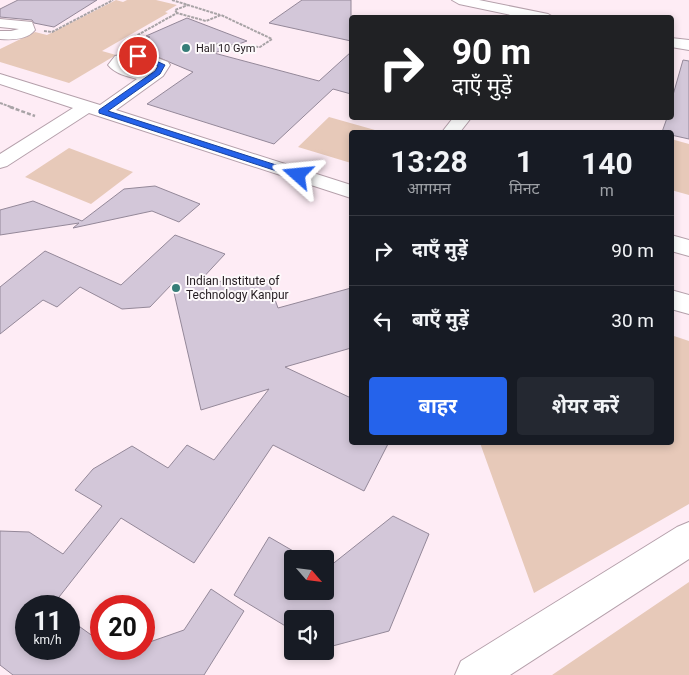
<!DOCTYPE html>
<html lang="hi">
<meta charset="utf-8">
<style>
body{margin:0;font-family:Roboto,"Noto Sans Devanagari",sans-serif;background:#242831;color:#f1f3f6;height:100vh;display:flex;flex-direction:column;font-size:19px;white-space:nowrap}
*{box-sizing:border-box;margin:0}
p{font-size:16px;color:#9ea1a6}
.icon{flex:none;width:28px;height:28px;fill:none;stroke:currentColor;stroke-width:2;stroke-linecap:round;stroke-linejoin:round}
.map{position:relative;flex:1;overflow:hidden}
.details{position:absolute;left:349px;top:130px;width:325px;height:315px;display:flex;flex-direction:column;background:#171b24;border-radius:5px;box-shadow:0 2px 8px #0003}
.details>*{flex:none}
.top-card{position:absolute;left:349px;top:15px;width:325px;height:105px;border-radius:5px;box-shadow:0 2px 8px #0003;background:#202124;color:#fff;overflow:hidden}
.needle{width:32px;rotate:118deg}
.tools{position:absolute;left:284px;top:550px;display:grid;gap:10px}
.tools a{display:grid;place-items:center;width:50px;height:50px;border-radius:5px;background:#171b24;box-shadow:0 2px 8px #0003;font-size:25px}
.speed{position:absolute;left:15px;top:595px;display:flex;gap:10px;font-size:25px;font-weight:700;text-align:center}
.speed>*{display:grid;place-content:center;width:65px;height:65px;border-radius:50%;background:#171b24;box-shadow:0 2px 8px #0003;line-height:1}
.speed small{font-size:12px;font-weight:400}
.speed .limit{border:8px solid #d22;background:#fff;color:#111}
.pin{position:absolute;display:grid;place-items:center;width:42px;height:42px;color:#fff;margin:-21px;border:2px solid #fff;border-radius:50%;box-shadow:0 1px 5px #0007}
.me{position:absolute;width:55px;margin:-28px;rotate:288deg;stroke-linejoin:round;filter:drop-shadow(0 0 4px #0008)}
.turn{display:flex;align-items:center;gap:18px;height:105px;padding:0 20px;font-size:22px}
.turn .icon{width:65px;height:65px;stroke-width:2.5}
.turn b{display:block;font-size:35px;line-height:42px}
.eta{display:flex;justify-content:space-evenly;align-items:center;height:85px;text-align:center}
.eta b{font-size:30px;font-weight:700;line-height:35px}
.action{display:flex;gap:10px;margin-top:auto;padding:10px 20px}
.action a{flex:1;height:58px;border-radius:5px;background:#2563eb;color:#fff;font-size:20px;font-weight:700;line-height:58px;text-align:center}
.action a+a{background:#242831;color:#f1f3f6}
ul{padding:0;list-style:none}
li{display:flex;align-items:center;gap:15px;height:70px;padding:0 20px;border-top:1px solid #363941}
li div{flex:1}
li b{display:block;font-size:19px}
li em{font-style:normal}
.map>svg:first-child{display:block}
</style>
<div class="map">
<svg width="689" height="675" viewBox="0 0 689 675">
<rect width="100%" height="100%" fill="#fdf9fb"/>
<!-- built -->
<path fill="#feecf5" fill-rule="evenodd" d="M0,0H689V675H0ZM351,18H671V118H351ZM351,132H671V442H351ZM292,559H325V591H292ZM26,606H69V649H26ZM101,606H144V649H101ZM292,619H325V651H292Z"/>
<!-- green -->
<path fill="#e7c9b9" d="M116,0L123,2L127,0H156L177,5L165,12L168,13L102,51L116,55L69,83L0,62V49L35,32L47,35Z
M329,117L382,132H351V163L298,147Z
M671,139L689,144V195L671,190Z
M69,148L133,172L91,204L25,177Z
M671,335L689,341V504L534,593L480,443L671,442Z
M689,582V675H552Z"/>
<!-- building -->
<path fill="#d3c7d9" stroke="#948899" d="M18,0H97L54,27L34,23L32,20L0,17V9Z
M302,0H351V41L269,23Z
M187,18L247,41L214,53L319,81L351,52V94L333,89L274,144L147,104L193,72L131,46L150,37L146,36Z
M683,60L689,61V139L671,135V132H662L667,118H671V102Z
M155,186L200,204L179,222L152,211L73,228L79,223L0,235V210L33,201L82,221L124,189Z
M175,235L225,254L199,282L268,280L278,308L351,288V348L285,367L351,398V442H389L364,491L273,445L194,563L121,518L52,606H26V649H69V619L101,642V649H111L117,653L129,649H144V644L184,630L211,589L244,611L204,675H13L0,665V531L29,532L63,554L102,506L75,490L93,469L132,446L168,468L187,445L214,460L269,389L201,410L172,284L150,307L122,309L80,287L57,307L43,300L0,334V287L45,251L121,285Z
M393,516L429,534L389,631L325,648V619H292V630L234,595L269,537L307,559H292V591H325V570Z"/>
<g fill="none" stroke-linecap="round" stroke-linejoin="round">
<!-- minor casing -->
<g stroke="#b5a0ab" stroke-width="2">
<path id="minor" d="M452,0H479L548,14L555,18H525L459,4Z
M0,19L32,22L35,30C27,40 12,40 0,39V31H11L19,29L0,27Z
M671,38L689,40V50L671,47Z
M139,51L168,62L170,65L163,76L116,110L351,185V198L89,113L7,166L0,168V154L73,108L0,84V74L100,105L137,79C127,76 115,74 108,65L115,56ZM138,61L153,67L148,72L125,64Z
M453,118H471L460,132H442Z
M671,235L689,240V256L671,251Z
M671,290L689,295V314L671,309Z
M689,522V559L510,675H455L461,661L677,527Z"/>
</g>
<!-- path-far1 -->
<path stroke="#a8a3a6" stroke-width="2" stroke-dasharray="3 1" stroke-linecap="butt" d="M172,0L220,15
M177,13L175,10L188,5
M44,31L52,32L113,0
M134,37L177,13L206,21L221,15L272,39L260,47L216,44
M0,103L14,108"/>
<!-- path -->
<path stroke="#a8a3a6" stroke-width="2.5" stroke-dasharray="4 2" stroke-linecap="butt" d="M10,107L35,116"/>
<!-- minor -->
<use href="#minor" fill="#fff" fill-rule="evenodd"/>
</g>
<!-- route -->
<path fill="#2563eb" stroke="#184099" d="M136,54H141L165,65L160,74L108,111L301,173V177H295L99,113V110L155,71L158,66L136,57Z"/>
<!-- markers -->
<g fill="#357d78" stroke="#fdf9fb" stroke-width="2">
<circle cx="186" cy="48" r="5"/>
<circle cx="176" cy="288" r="5"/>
</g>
<g text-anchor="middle" stroke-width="4" stroke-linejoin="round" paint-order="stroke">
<!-- far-poi labels -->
<g font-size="11" fill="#241c20" stroke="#fdf9fb" text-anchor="start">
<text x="196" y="52">Hall 10 Gym</text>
</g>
<!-- poi labels -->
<g font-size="12" fill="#241c20" stroke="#fdf9fb" text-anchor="start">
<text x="186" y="285">Indian Institute of<tspan x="186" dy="14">Technology Kanpur</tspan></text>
</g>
</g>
</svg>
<div class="tools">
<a><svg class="needle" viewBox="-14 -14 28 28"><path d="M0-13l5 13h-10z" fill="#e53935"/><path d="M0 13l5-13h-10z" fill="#9ea1a6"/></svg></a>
<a><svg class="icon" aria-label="sound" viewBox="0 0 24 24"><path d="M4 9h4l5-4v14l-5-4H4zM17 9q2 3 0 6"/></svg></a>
</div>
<div class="speed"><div>11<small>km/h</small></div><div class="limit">20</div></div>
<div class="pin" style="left:138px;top:56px;background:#d93025"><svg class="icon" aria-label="arrive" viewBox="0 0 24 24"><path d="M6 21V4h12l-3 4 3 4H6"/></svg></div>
<svg class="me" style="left:298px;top:175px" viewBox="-20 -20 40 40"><path d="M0-17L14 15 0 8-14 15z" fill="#2563eb" stroke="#fff" stroke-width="4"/></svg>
<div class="top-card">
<div class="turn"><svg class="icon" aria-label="right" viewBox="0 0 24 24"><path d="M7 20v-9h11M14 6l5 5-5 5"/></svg><div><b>90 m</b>दाएँ मुड़ें</div></div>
</div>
<section class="details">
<div class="eta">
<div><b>13:28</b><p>आगमन</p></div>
<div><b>1</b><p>मिनट</p></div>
<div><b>140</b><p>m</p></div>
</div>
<ul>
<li><svg class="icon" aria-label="right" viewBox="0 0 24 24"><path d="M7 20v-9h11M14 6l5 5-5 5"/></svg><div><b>दाएँ मुड़ें</b></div><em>90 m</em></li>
<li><svg class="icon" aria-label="left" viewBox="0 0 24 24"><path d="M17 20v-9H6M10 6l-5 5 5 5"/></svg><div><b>बाएँ मुड़ें</b></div><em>30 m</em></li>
</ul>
<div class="action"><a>बाहर</a><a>शेयर करें</a></div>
</section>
</div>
